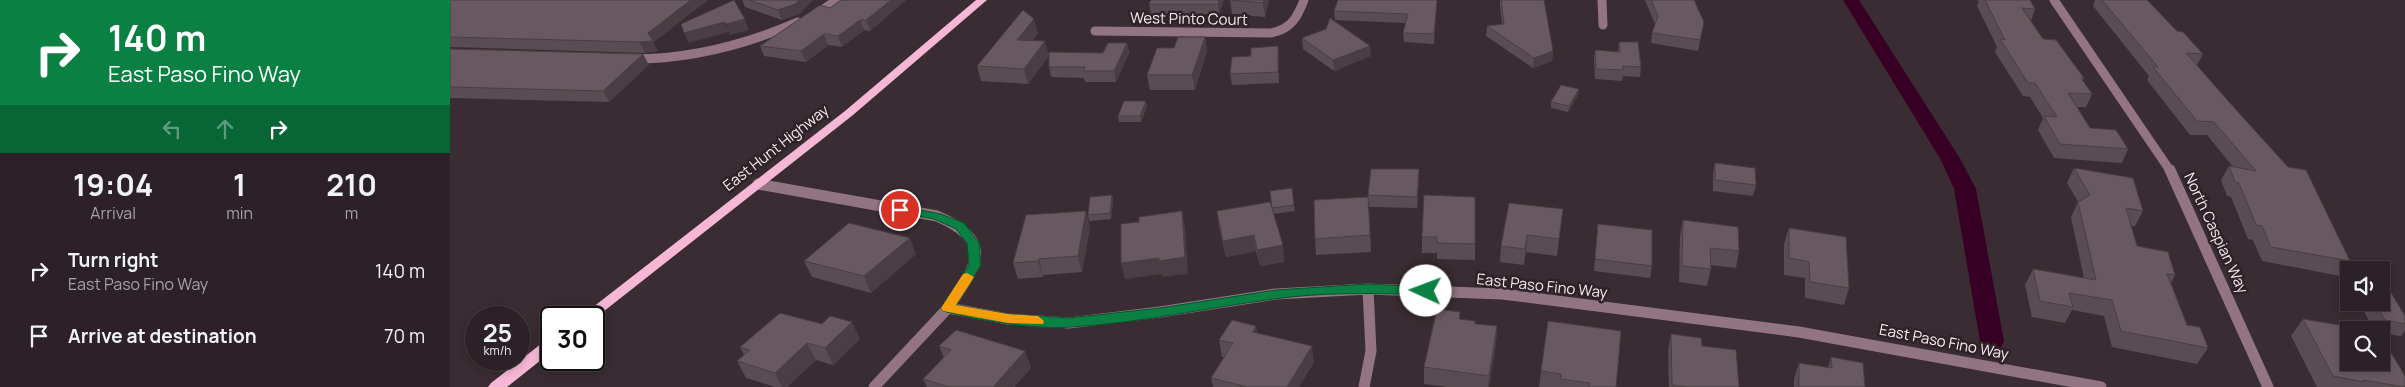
<!DOCTYPE html>
<style>
body{margin:0;font-family:Manrope,sans-serif;background:#33292e;color:#f1f3f6;height:100vh;display:flex;flex-direction:column;font-size:19px;white-space:nowrap}
*{box-sizing:border-box;margin:0}
p{font-size:16px;color:#a6a3a7}
.icon{flex:none;width:28px;height:28px;fill:none;stroke:currentColor;stroke-width:2;stroke-linecap:round;stroke-linejoin:round}
.map{position:relative;flex:1;overflow:hidden}
.details{display:flex;flex-direction:column;background:#2b2126;width:450px}
.details>*{flex:none}
.guide{background:#0b8043;color:#fff;overflow:hidden}
.tools{position:absolute;left:1890px;top:261px;display:grid;gap:10px}
.tools a{display:grid;place-items:center;width:50px;height:50px;border-radius:0px;background:#2b2126;box-shadow:0 2px 8px #0003,0 0 0 1px #473e43;font-size:25px}
.speed{position:absolute;left:15px;top:306px;display:flex;gap:10px;font-size:25px;font-weight:700;text-align:center}
.speed>*{display:grid;place-content:center;width:65px;height:65px;border-radius:50%;background:#2b2126;box-shadow:0 2px 8px #0003,0 0 0 1px #473e43;line-height:1}
.speed small{font-size:12px;font-weight:400}
.speed .limit{border:2px solid #111;border-radius:8px;background:#fff;color:#111}
.pin{position:absolute;display:grid;place-items:center;width:42px;height:42px;color:#fff;margin:-21px;border:2px solid #fff;border-radius:50%;box-shadow:0 1px 5px #0007}
.me{position:absolute;width:55px;margin:-28px;rotate:272deg;stroke-linejoin:round;filter:drop-shadow(0 0 4px #0008)}
.turn{display:flex;align-items:center;gap:18px;height:105px;padding:0 25px;font-size:22px}
.turn .icon{width:65px;height:65px;stroke-width:2.5}
.turn b{display:block;font-size:35px;line-height:42px}
.lanes{display:flex;align-items:center;height:48px;padding:0 25px;background:#0003;justify-content:center;gap:25px;direction:ltr}
.lanes .off{opacity:.35}
.eta{display:flex;justify-content:space-evenly;align-items:center;height:85px;text-align:center}
.eta b{font-size:30px;font-weight:700;line-height:35px}
ul{padding:0;list-style:none}
li{display:flex;align-items:center;gap:15px;height:65px;padding:0 25px}
li div{flex:1}
li b{display:block;font-size:19px}
li em{font-style:normal}
main{display:flex;flex:1;min-height:0}
.map>svg:first-child{display:block}
</style>
<main>
<section class="details">
<div class="guide">
<div class="turn"><svg class="icon" aria-label="right" viewBox="0 0 24 24"><path d="M7 20v-9h11M14 6l5 5-5 5"/></svg><div><b>140 m</b>East Paso Fino Way</div></div>
<div class="lanes"><svg class="icon off" aria-label="left" viewBox="0 0 24 24"><path d="M17 20v-9H6M10 6l-5 5 5 5"/></svg><svg class="icon off" aria-label="ahead" viewBox="0 0 24 24"><path d="M12 20V5M6 11l6-6 6 6"/></svg><svg class="icon" aria-label="right" viewBox="0 0 24 24"><path d="M7 20v-9h11M14 6l5 5-5 5"/></svg></div>
</div>
<div class="eta">
<div><b>19:04</b><p>Arrival</p></div>
<div><b>1</b><p>min</p></div>
<div><b>210</b><p>m</p></div>
</div>
<ul>
<li><svg class="icon" aria-label="right" viewBox="0 0 24 24"><path d="M7 20v-9h11M14 6l5 5-5 5"/></svg><div><b>Turn right</b><p>East Paso Fino Way</p></div><em>140 m</em></li>
<li><svg class="icon" aria-label="arrive" viewBox="0 0 24 24"><path d="M6 21V4h12l-3 4 3 4H6"/></svg><div><b>Arrive at destination</b></div><em>70 m</em></li>
</ul>
</section>
<div class="map">
<svg width="1955" height="387" viewBox="0 0 1955 387">
<rect width="100%" height="100%" fill="#392c32"/>
<g fill="none" stroke-linecap="round" stroke-linejoin="round">
<!-- canal -->
<path fill="#390025" fill-rule="evenodd" d="M1393,0H1409L1511,160L1526,189L1554,341L1551,347L1542,350L1533,347L1530,341L1504,189L1491,160Z"/>
<!-- minor-far1 -->
<path stroke="#937483" stroke-width="9" d="M1152,0L1153,25
M1604,0L1721,172
M366,14L387,0
M645,31L821,33C841,29 847,18 854,0
M183,59C241,59 295,45 348,22"/>
<!-- minor -->
<path stroke="#937483" stroke-width="11" d="M1720,170L1818,387
M308,184L487,216C548,243 525,266 498,308L558,319L619,323L710,312L826,294L918,289L1052,294L1349,332L1651,387
M424,387L498,308
M914,387L921,351L918,289"/>
<!-- primary -->
<path fill="#f6b7d7" fill-rule="evenodd" d="M526,0H537L403,115L144,319V318H129L395,111Z
M101,339V352L57,387H38L41,383L96,340Z"/>
</g>
<!-- wall -->
<path fill="#594d53" d="M0,0L203,43L208,51L195,53L0,47Z
M292,0H363L349,14L332,20L295,7Z
M391,0H456L420,31L414,30L392,47L378,45L356,62L314,56L310,46L380,8Z
M774,0L769,14H701L699,4Z
M780,0H819L815,17L782,14Z
M888,0H987L984,44L954,42L953,33L956,23L885,20L884,11Z
M1050,0H1094L1103,51L1102,61L1083,68L1036,36L1037,26L1052,24L1050,5Z
M1195,0H1244L1252,32L1248,51L1201,43L1202,33L1205,24Z
M1527,0H1580L1585,9L1581,21L1593,39L1634,78L1633,81L1642,94L1636,107H1627L1640,128L1678,149L1672,163L1604,158L1588,130L1593,118L1580,97L1573,96L1545,52L1547,47L1527,6L1529,2Z
M1645,0H1652L1727,31L1753,54L1747,65L1900,260L1927,270H1899V285L1892,273L1890,276L1812,261L1803,240L1798,239L1781,197L1777,196L1771,180L1779,166L1783,167L1757,135H1740L1697,80L1699,76L1643,6Z
M588,33L582,41L599,56L653,53L677,43L679,53L666,82H635L634,78L601,77L599,67V56L578,84L531,81L527,66Z
M755,37L757,51L745,90H700L697,75L724,48Z
M852,38L921,56L884,71L853,49Z
M1169,42L1191,67L1190,77L1173,76L1172,81L1145,79L1144,61L1145,50L1168,52Z
M0,49L199,65L159,102L0,98Z
M829,57V83L782,85L780,74Z
M1129,89L1128,95L1118,112L1101,108V102Z
M697,106L691,122H669L668,116Z
M1265,163L1306,185L1303,196L1263,191V174Z
M1624,168L1693,211L1685,226H1681L1687,246L1725,275L1721,283L1737,325L1758,348L1747,364L1662,347L1654,316L1622,310L1615,323L1582,317L1575,285L1583,269L1634,278L1621,217L1628,202L1617,183Z
M921,169H969V181L967,208L919,207L921,252L866,255L865,239L918,197Z
M820,191L844,205L845,211L823,214L833,245L834,262L810,266L806,251L776,257L769,227L767,211L822,210Z
M662,195L663,201L661,219L639,221L638,215Z
M974,195L1025,244V260L987,259V253H972V237Z
M1059,203L1111,225L1107,256L1076,252L1074,265L1050,262L1051,246Z
M1233,220L1289,251L1286,268L1260,265L1261,269L1257,286L1229,282L1230,236Z
M1148,224L1202,266L1200,278L1144,271Z
M640,227L632,272L593,275V277L568,279L563,263Z
M1339,228L1399,288L1394,305L1355,298V278L1334,275V244Z
M466,254L421,293L362,277L354,261Z
M1909,302H1931L1955,316V331L1951,336L1931,333V330H1924Z
M1010,312V319L1025,324L1047,326L1046,343L1039,387H998L974,384V367Z
M1853,319L1955,387H1867L1841,336Z
M1098,321L1166,387H1089L1091,371Z
M806,326L807,333L864,362L849,387H763L761,378L774,357H772L769,340Z
M1221,334L1252,346L1289,387H1219L1218,351Z
M410,339L383,365L366,360L337,387H325L296,378L287,361L294,355L290,347Z
M489,346L575,351L581,368L564,387H477L473,379L494,358Z
M1381,357L1415,387H1344V379L1349,363L1378,368Z"/>
<!-- shaded-wall -->
<path fill="#493e43" d="M241,0H258L203,43L208,51L195,53L189,42L198,33Z
M349,0H363L349,14L332,20L328,10Z
M441,0H456L420,31L416,20Z
M769,0H774L769,14L768,4Z
M814,0H819L815,17L813,3Z
M295,19L299,30L280,35L276,24Z
M584,19L588,33L571,54L567,40Z
M410,20L414,30L392,47L388,36Z
M274,22L279,32L239,43L234,33Z
M374,34L378,45L356,62L351,51Z
M755,37L757,51L745,90L742,75Z
M595,41L599,56L578,84L574,69Z
M677,43L679,53L666,82L664,71Z
M828,46L829,57V83L828,72Z
M920,46L921,56L884,71L883,60Z
M1103,51L1102,61L1083,68L1084,58Z
M193,54L199,65L159,102L153,91Z
M1129,89L1128,95L1118,112L1119,106Z
M696,101L697,106L691,122L690,116Z
M969,169V181L967,208V197Z
M662,195L663,201L661,219L660,213Z
M636,211L640,227L632,272L628,256Z
M732,211L735,227L738,274L712,277V274L675,279L671,263L709,258Z
M804,235L806,251L776,257L773,241Z
M1077,235L1076,252L1074,265L1075,249Z
M460,238L466,254L421,293L414,276Z
M833,245L834,262L810,266L807,250Z
M589,259L593,275V277L588,261Z
M402,322L410,339L383,365L375,348Z
M806,326L809,343L803,332Z
M1047,326L1046,343L1039,387H1038L1039,376Z
M357,343L366,360L337,387H332L325,373Z
M862,346L864,362L849,387H837Z
M575,351L581,368L564,387H543Z"/>
<!-- building -->
<path fill="#685960" stroke="#493e43" d="M0,0H241L198,33L203,41L189,42L0,37Z
M284,0L295,19L276,24L274,22L234,33L231,24Z
M299,0H349L345,4L328,10Z
M391,0H441L416,20H410L388,36L374,34L351,51L310,46L370,5L380,8Z
M701,0H769L768,4H699Z
M780,0H814L813,3Z
M888,0H987L984,34L953,33L958,14L884,11Z
M1051,0H1094L1103,51L1084,58L1037,26L1054,24Z
M1201,0H1244L1254,22L1250,40L1202,33L1208,16Z
M1535,0H1580L1585,9L1572,8L1593,39L1606,40L1634,78H1631L1642,94L1618,93L1640,128L1666,130L1678,149L1610,144L1594,116L1607,117L1585,83H1578L1550,39L1555,40Z
M1652,0H1697L1727,31L1733,32L1753,54L1736,53L1788,112L1838,167L1856,170L1900,261L1821,247L1812,226L1806,225L1789,183L1785,182L1779,166L1806,171L1764,122L1747,121L1703,67H1708Z
M573,10L584,19L567,40L595,41L574,69L527,66Z
M880,18L920,46L883,60L852,38L876,29Z
M728,37H755L742,75H697L707,48H724Z
M1169,42H1188L1191,67L1173,66V70L1146,69L1145,50L1170,52Z
M658,43H677L664,71H633L635,67H599V52L653,53Z
M828,46V72L780,74L782,57L801,56V48Z
M0,49L193,54L153,91L0,87Z
M1111,85L1129,89L1119,106L1101,102Z
M674,101H696L690,116H668Z
M1265,163L1305,168L1306,185L1265,180Z
M1624,168L1683,178L1693,211L1676,208L1687,246L1718,252L1725,275L1717,274L1737,325L1750,327L1758,348L1671,331L1662,300L1619,293L1623,307L1590,301L1583,269L1646,280L1628,202L1640,195Z
M921,169H969L967,197L918,195Z
M842,188L844,205L822,208L820,191Z
M662,195L660,213L638,215L640,197Z
M974,195L1025,197V244L987,243V237H972Z
M918,197L920,235L865,239L864,200Z
M820,202L833,245L807,250L804,235L773,241L767,211Z
M1059,203L1113,209L1109,239L1077,235L1075,249L1051,246Z
M636,211L628,256L589,259L588,261L563,263L576,215Z
M732,211L735,257L709,261V258L671,263V224L689,222V217Z
M1233,220L1288,227L1289,251L1260,248L1261,269L1232,266Z
M399,223L460,238L414,276L354,261Z
M1148,224L1202,230V266L1145,259Z
M1339,228L1396,237L1399,288L1360,282L1359,262L1339,258Z
M1900,260L1924,264L1927,270H1905Z
M1931,276L1955,316V324L1935,320L1924,302H1931Z
M987,309L1010,312L1009,319L1025,321V324L1047,326L1039,376L974,367Z
M330,313L372,324L380,316L402,322L375,348L357,343L325,373L287,361L300,350L290,347Z
M1853,319L1919,330H1899V362H1931V336L1955,376V387L1913,380L1915,382L1883,376Z
M782,320L806,326L803,332L862,346L837,387H798L761,378L783,343L769,340Z
M1098,321L1171,331L1166,387H1139L1140,383L1110,379L1111,374L1091,371Z
M506,330L575,351L543,387H499L473,379L501,350L489,346Z
M1221,334L1251,338L1252,346L1286,350L1289,387H1237L1222,385Z
M1381,357L1413,363L1415,387H1349V363L1382,368Z"/>
<!-- route -->
<path fill="#0b8043" stroke="#07532c" d="M450,206L491,214L514,223L529,243L531,265L506,305L558,314L619,318L710,308L826,290L918,284L976,287L982,291L976,295C925,293 874,292 824,299C756,308 689,323 621,327C587,330 526,320 493,311L491,308L519,265L517,243L506,229L484,219L446,212L444,210Z"/>
<!-- slow -->
<path fill="#f59e0b" d="M517,273L524,277L506,305L558,314L588,316L594,321L593,324L558,323L493,311L491,308L493,305L513,274Z"/>
<g text-anchor="middle" stroke-width="5" stroke-linejoin="round" paint-order="stroke">
<!-- street labels -->
<g font-size="15" fill="#f5ecf0" stroke="#2f2228">
<text transform="translate(739 19) rotate(1)" y="5">West Pinto Court</text>
<text transform="translate(326 148) rotate(-38)" y="5">East Hunt Highway</text>
<text transform="translate(1766 233) rotate(65)" y="5">North Caspian Way</text>
<text transform="translate(1092 286) rotate(6)" y="5">East Paso Fino Way</text>
<text transform="translate(1494 342) rotate(11)" y="5">East Paso Fino Way</text>
</g>
</g>
</svg>
<div class="tools">
<a><svg class="icon" aria-label="sound" viewBox="0 0 24 24"><path d="M4 9h4l5-4v14l-5-4H4zM17 9q2 3 0 6"/></svg></a>
<a><svg class="icon" aria-label="search" viewBox="0 0 24 24"><circle cx="10" cy="10" r="6"/><path d="M15 15l6 6"/></svg></a>
</div>
<div class="speed"><div>25<small>km/h</small></div><div class="limit">30</div></div>
<div class="pin" style="left:450px;top:210px;background:#d93025"><svg class="icon" aria-label="arrive" viewBox="0 0 24 24"><path d="M6 21V4h12l-3 4 3 4H6"/></svg></div>
<svg class="me" style="left:976px;top:291px" viewBox="-20 -20 40 40"><circle r="19" fill="#fff"/><path d="M0-13L10 11 0 6-10 11z" fill="#0b8043"/></svg>
</div>
</main>
